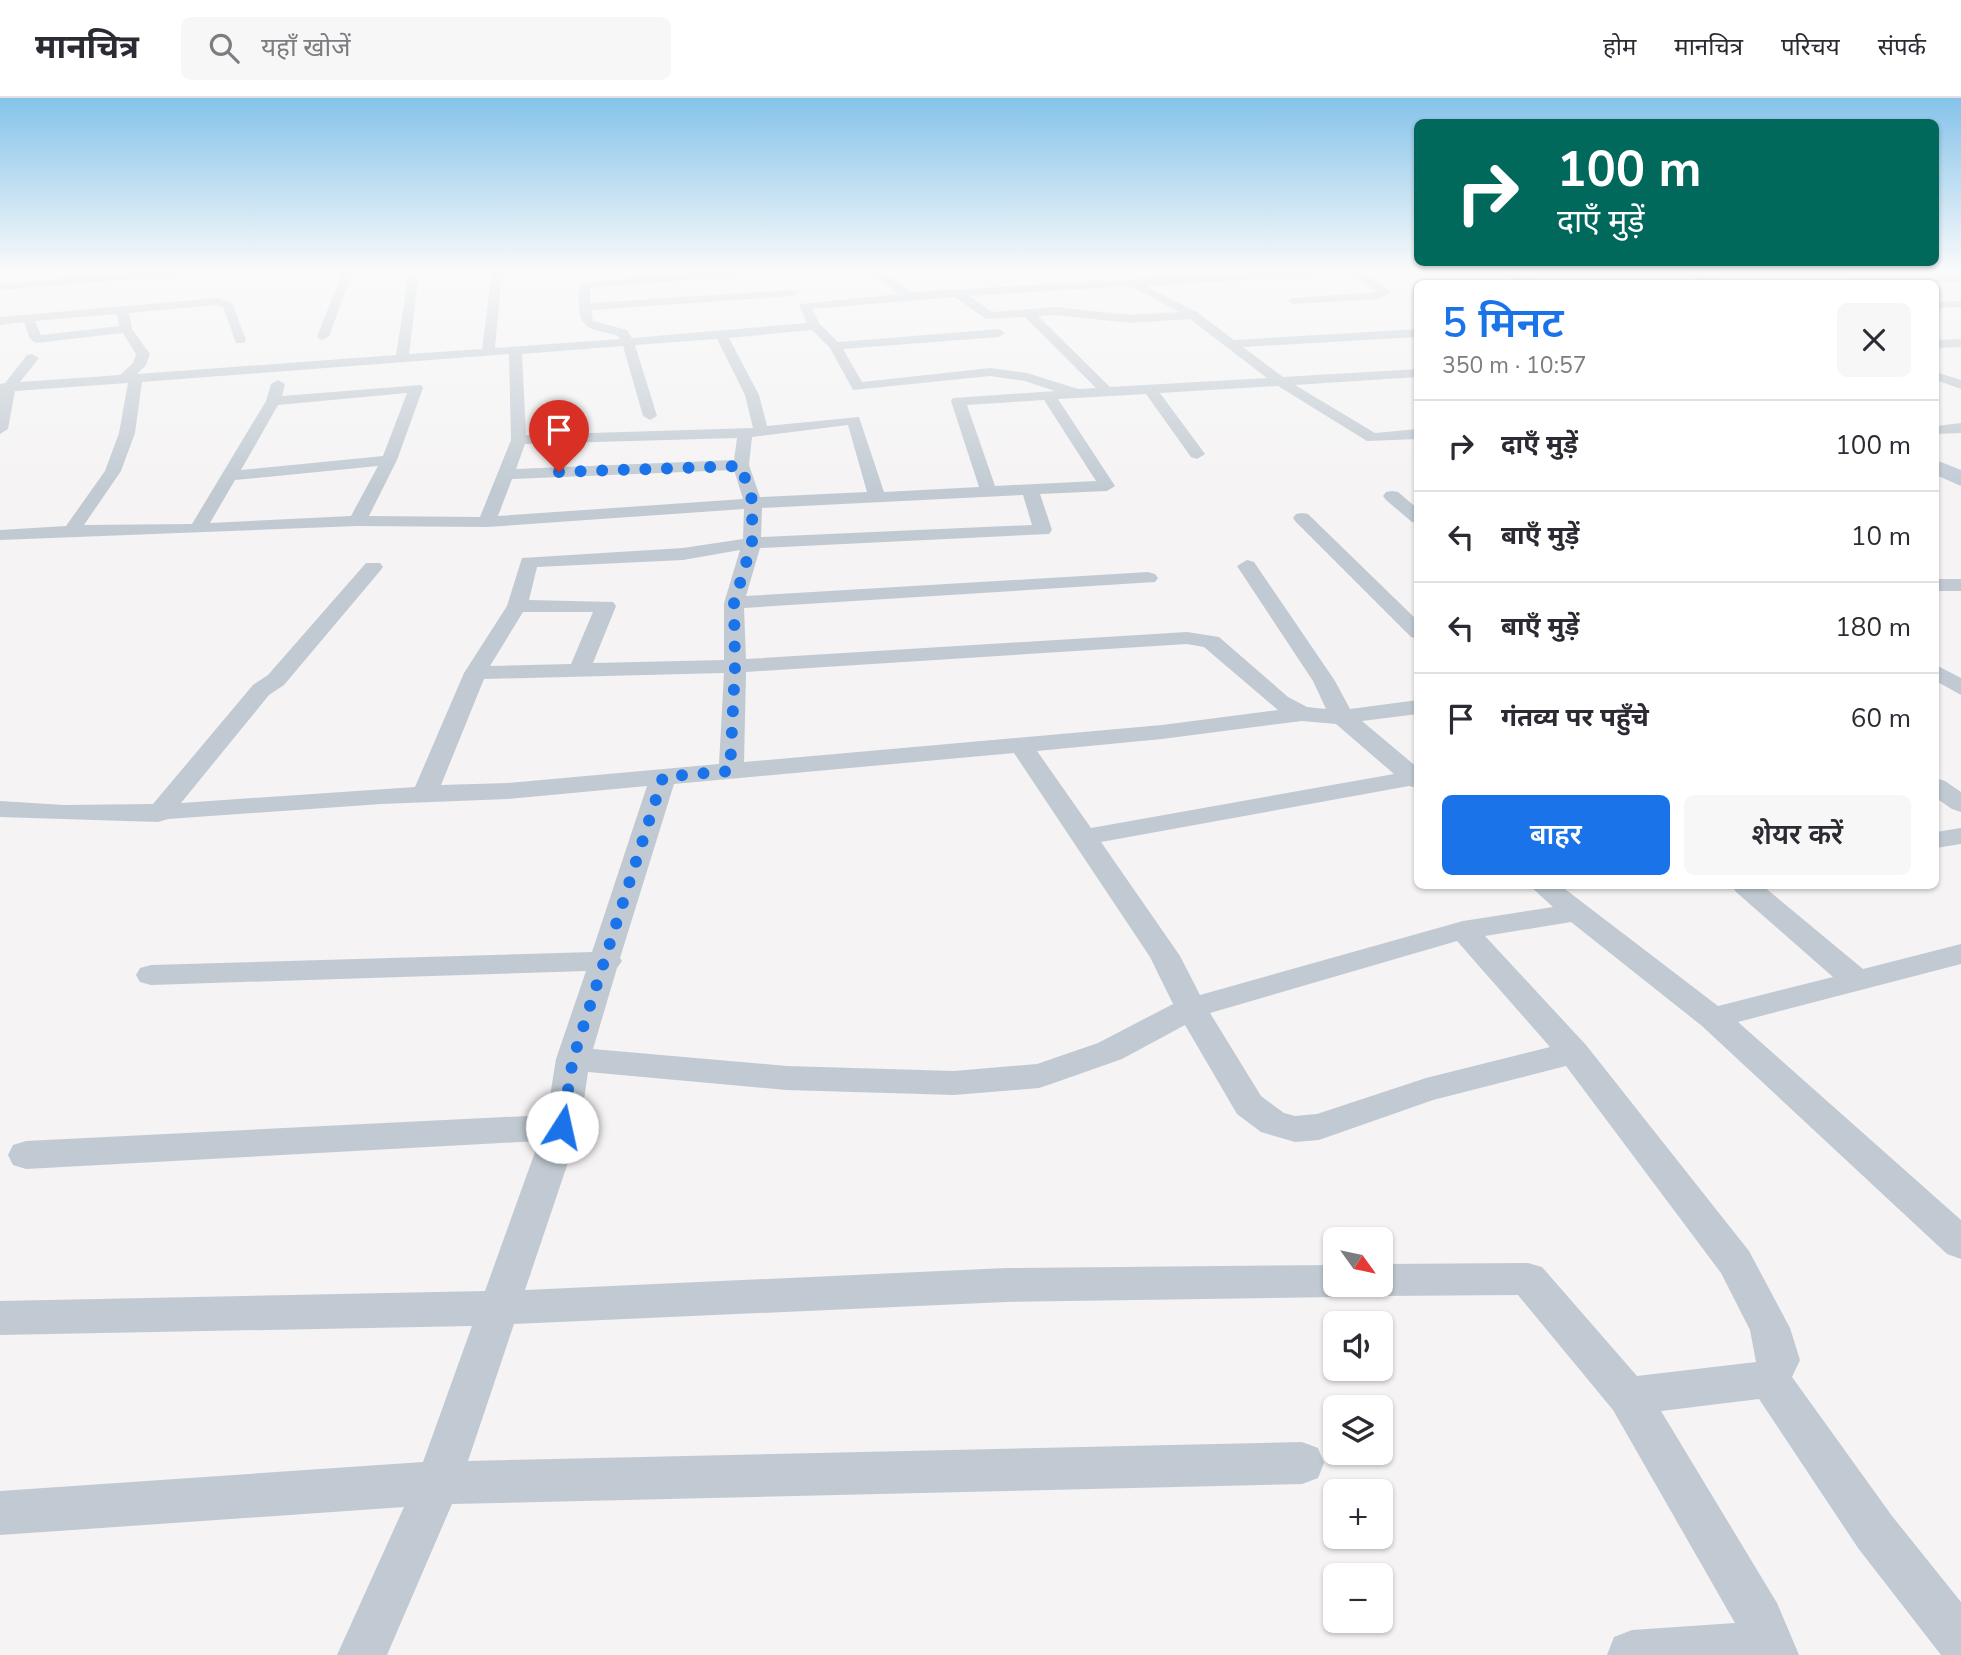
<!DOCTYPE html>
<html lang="hi">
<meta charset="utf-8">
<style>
body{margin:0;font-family:"Nunito Sans","Noto Sans Devanagari",sans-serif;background:#f7f7f7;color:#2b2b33;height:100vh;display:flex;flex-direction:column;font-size:26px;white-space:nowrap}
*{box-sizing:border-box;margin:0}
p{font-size:23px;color:#7c7c81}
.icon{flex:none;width:38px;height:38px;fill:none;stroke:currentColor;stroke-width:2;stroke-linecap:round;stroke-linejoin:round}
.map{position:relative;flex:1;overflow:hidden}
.panel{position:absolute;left:1414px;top:182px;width:525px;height:609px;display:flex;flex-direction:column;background:#fff;border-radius:10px;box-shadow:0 2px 5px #0004}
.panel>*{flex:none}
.top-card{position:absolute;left:1414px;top:21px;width:525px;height:147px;border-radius:10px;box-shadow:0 2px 5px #0004;background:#00695c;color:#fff;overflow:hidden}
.needle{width:46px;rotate:123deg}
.buttons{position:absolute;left:1323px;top:1129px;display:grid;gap:14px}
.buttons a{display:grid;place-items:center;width:70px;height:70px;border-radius:10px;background:#fff;box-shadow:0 2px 5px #0004;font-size:35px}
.pin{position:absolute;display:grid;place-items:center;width:60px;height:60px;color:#fff;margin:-72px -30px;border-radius:50% 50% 50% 0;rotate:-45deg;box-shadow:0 0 7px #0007}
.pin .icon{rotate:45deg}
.me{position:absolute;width:77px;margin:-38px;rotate:10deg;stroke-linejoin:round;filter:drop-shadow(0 0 5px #0008)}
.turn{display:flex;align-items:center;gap:24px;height:147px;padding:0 28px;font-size:32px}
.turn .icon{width:91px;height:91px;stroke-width:2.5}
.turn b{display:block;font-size:49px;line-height:60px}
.round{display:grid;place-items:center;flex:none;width:74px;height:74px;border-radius:10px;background:#f7f7f7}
.headline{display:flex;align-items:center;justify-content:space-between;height:119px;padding:0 28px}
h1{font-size:42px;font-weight:600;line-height:52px;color:#1a73e8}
.action{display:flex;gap:14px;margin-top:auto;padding:14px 28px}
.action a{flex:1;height:80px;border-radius:10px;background:#1a73e8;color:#fff;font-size:28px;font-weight:600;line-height:80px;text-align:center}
.action a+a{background:#f7f7f7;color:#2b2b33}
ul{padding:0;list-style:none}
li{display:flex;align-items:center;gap:21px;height:91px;padding:0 28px;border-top:2px solid #e1e1e2}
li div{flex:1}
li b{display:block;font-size:26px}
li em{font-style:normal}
header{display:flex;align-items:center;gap:42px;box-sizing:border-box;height:98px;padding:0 35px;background:#fff;border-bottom:2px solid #e1e1e2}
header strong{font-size:33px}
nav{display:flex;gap:38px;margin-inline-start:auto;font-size:24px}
.search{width:490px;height:63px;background:#f7f7f7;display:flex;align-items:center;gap:18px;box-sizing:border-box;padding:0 24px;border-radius:10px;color:#7c7c81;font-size:26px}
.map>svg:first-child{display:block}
</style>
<header>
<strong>मानचित्र</strong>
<div class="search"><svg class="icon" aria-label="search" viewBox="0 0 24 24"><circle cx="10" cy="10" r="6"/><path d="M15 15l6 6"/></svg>यहाँ खोजें</div>
<nav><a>होम</a><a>मानचित्र</a><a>परिचय</a><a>संपर्क</a></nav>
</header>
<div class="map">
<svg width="1961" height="1557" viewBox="0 0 1961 1557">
<rect width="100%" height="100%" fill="#f5f3f3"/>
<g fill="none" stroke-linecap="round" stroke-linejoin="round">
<!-- street -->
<path fill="#c1cad2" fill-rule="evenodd" d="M138,174H187L182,177L0,192V186Z
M343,174H353L329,238L323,242L319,241L317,238Z
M409,174H419L409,256L482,251L492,174H502L495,250L620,241L618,238C596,231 579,234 579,207C579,198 577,192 582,185L698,174H752L747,177L590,190V205L793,192L799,195L793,198L591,212L593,223L627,232L632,240L807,225L799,208L801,206L899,196L870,174H883L912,194L1262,174H1329L1324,177L1146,188L1197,214L1234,242L1418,231V239L1243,249L1283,279L1418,271V279L1295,287L1375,335L1418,331V341L1367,343L1278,288L1160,295L1205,356L1197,361L1191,359L1146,296L1058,301L1115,388L1107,393L1040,396L1052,432L1049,436L760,450L746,498L1148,474L1155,476L1158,480L1155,484L744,510L746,561L1187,534L1219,539L1288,599L1307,609L1326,611L1313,583L1237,468L1247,462L1254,464L1335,583L1350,611L1418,602V616L1362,623L1418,670V690L1409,688L1101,744L1180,858L1200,897L1463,823L1553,809L1530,788H1561L1718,908L1833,879L1736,794L1732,788H1763L1863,871L1961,846V866L1738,924L1961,1122V1161L1947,1156L1702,928L1571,824L1485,838L1586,947L1749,1153L1790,1230L1800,1262L1792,1279L1892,1418L1961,1504V1557H1941L1858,1450L1759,1301L1661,1313L1777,1505L1799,1557H1607L1614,1539L1632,1532L1735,1525L1613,1312L1518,1197L1381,1198L1367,1194L1363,1186H1381V1166L1528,1165L1542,1169L1637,1278L1756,1264L1750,1232L1721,1175L1566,968L1433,1002L1319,1042L1295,1044L1261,1034L1237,1016L1185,927L1122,961L1051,986L1039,990L954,997L787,992L588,974L580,1029L525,1192L1006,1170L1335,1167V1186H1353L1349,1195L1335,1199L1006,1204L514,1226L468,1363L1302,1344L1318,1350L1324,1365L1318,1380L1302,1386L452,1406L387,1557H337L404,1409L0,1437V1393L423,1364L472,1228L0,1237V1203L485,1193L539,1043L26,1071L13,1067L8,1057L13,1047L26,1043L547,1017L556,961L586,873L151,887L140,884L136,877L140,870L151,867L592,854L647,688L508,701L381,706L168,721L158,724L0,719V703L64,707L153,706L253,587L268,577L366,465H380L383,469L380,473L284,587L269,597L181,705L415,689L464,575L507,508L522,460L683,450L743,441L744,411L487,429L357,428L0,442V432L66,428L105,373L119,335L128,285L15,293L8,331L0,336V286L5,285L27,257L32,256L39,260L20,284L120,277L133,265L136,256L123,235L36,245L30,241L24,224L0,227V219L217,200L232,205L246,242L244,245H236L223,209L216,207L129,215L132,231L150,256L146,267L137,276L396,257ZM1131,188L1179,214L1130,217L1056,209L992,214L969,198ZM955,199L986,221L1025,219L1096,290L1078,291L1027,275L990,270L862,284L843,251L999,239L1005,235L999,231L838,244L820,226L812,211ZM117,216L119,228L41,237L35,223ZM1056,217L1130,225L1190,221L1267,280L1110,289L1038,218ZM812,232L830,250L853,292L990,278L1025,283L1055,293L953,300L951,303L979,389L884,394L859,319L767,328L759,297L729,240ZM717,241L745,297L753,330L526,337L522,256L623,248L643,318L650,322L657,318L635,247ZM509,256L511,342L480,419L369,418L397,362L423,290L421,287L282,298L285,286L278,282L271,286L266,303L192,426L84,427L121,373L135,335L142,284ZM407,295L383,358L241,372L278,307ZM1044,302L1096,383L995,388L967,307ZM848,327L867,394L760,399L749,367L752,339ZM737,340L734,362L516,371L525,346ZM378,368L351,418L210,425L235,382ZM734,372L743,401L498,418L512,381ZM1023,397L1032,427L761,439L762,410ZM740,452L724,505V562L593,565L616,508L613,504L529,502L537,469L683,462ZM523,514H593L571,566L490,568ZM1187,546L1204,549L1278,612L1162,627L744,664L746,574ZM724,575L719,666L508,685L441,687L484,581ZM1302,623L1336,626L1394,676L1091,730L1037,653L1162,641ZM1014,655L1150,859L1173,906L1098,945L1037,966L954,973L787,968L593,951L617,870L622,863L620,860L674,686ZM1457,843L1550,949L1426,980L1317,1016L1295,1018L1284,1015L1261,998L1210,915Z
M1349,174H1362L1392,194L1380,201L1293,206L1287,203L1293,200L1378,194Z
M1691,174H1701L1726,186H1710L1691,178Z
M1959,178V184L1843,185L1848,182Z
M1961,203V209L1936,210V204Z
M1961,241V249L1936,250V242Z
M1936,274L1961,282V291L1936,282Z
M1961,325V335L1936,336V328Z
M1392,393L1398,394L1418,411V425L1412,424L1386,402L1383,398L1386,394Z
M1302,415L1308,416L1418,523V541L1411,539L1296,424L1293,420L1296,416Z
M1936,481H1961V493H1936Z
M1936,567L1961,580V597L1936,583Z
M1936,680L1945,683L1961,694V714L1952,711L1936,700Z
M1961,730V746L1936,750V734Z"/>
<!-- secondary -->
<path fill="#c1cbd6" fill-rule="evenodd" d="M1500,174H1520L1539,186H1519Z
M1936,362L1961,372V388L1936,377Z"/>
</g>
<!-- sky -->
<linearGradient id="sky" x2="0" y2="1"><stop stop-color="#85c3ea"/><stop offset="0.44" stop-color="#fafafa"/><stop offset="1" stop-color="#fafafa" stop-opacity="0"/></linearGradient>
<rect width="1961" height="392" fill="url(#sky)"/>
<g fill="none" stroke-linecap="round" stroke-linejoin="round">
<!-- route -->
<path stroke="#1a73e8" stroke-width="12" stroke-dasharray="0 21.6" d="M559,374L741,368L753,405L752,425V445L734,505L735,568L730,673L663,679L573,961L562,1029"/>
</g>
</svg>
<div class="buttons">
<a><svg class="needle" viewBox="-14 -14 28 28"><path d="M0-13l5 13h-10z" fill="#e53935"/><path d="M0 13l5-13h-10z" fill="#7c7c81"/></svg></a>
<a><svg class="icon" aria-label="sound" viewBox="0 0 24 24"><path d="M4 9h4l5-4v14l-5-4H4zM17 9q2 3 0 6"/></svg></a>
<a><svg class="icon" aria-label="layers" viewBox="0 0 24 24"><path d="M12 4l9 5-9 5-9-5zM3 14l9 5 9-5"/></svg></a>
<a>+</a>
<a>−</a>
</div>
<div class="pin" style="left:559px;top:374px;background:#d93025"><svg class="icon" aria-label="arrive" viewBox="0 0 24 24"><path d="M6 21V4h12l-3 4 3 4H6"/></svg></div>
<svg class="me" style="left:562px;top:1029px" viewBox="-20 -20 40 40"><circle r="19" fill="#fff"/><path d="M0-13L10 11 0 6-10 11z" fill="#1a73e8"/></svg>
<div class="top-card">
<div class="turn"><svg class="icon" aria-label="right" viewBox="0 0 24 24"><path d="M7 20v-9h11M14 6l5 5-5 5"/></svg><div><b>100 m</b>दाएँ मुड़ें</div></div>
</div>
<section class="panel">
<div class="headline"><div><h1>5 मिनट</h1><p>350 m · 10:57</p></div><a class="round"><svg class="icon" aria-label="close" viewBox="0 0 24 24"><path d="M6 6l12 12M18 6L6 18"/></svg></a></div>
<ul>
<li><svg class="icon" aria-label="right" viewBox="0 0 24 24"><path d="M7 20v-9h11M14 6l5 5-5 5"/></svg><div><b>दाएँ मुड़ें</b></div><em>100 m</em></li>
<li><svg class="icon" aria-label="left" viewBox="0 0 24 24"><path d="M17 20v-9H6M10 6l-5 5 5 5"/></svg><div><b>बाएँ मुड़ें</b></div><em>10 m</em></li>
<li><svg class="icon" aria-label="left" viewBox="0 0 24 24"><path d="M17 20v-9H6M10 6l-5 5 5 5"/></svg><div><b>बाएँ मुड़ें</b></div><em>180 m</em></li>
<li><svg class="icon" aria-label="arrive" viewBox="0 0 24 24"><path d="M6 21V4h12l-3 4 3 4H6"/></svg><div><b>गंतव्य पर पहुँचे</b></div><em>60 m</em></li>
</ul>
<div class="action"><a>बाहर</a><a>शेयर करें</a></div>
</section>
</div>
